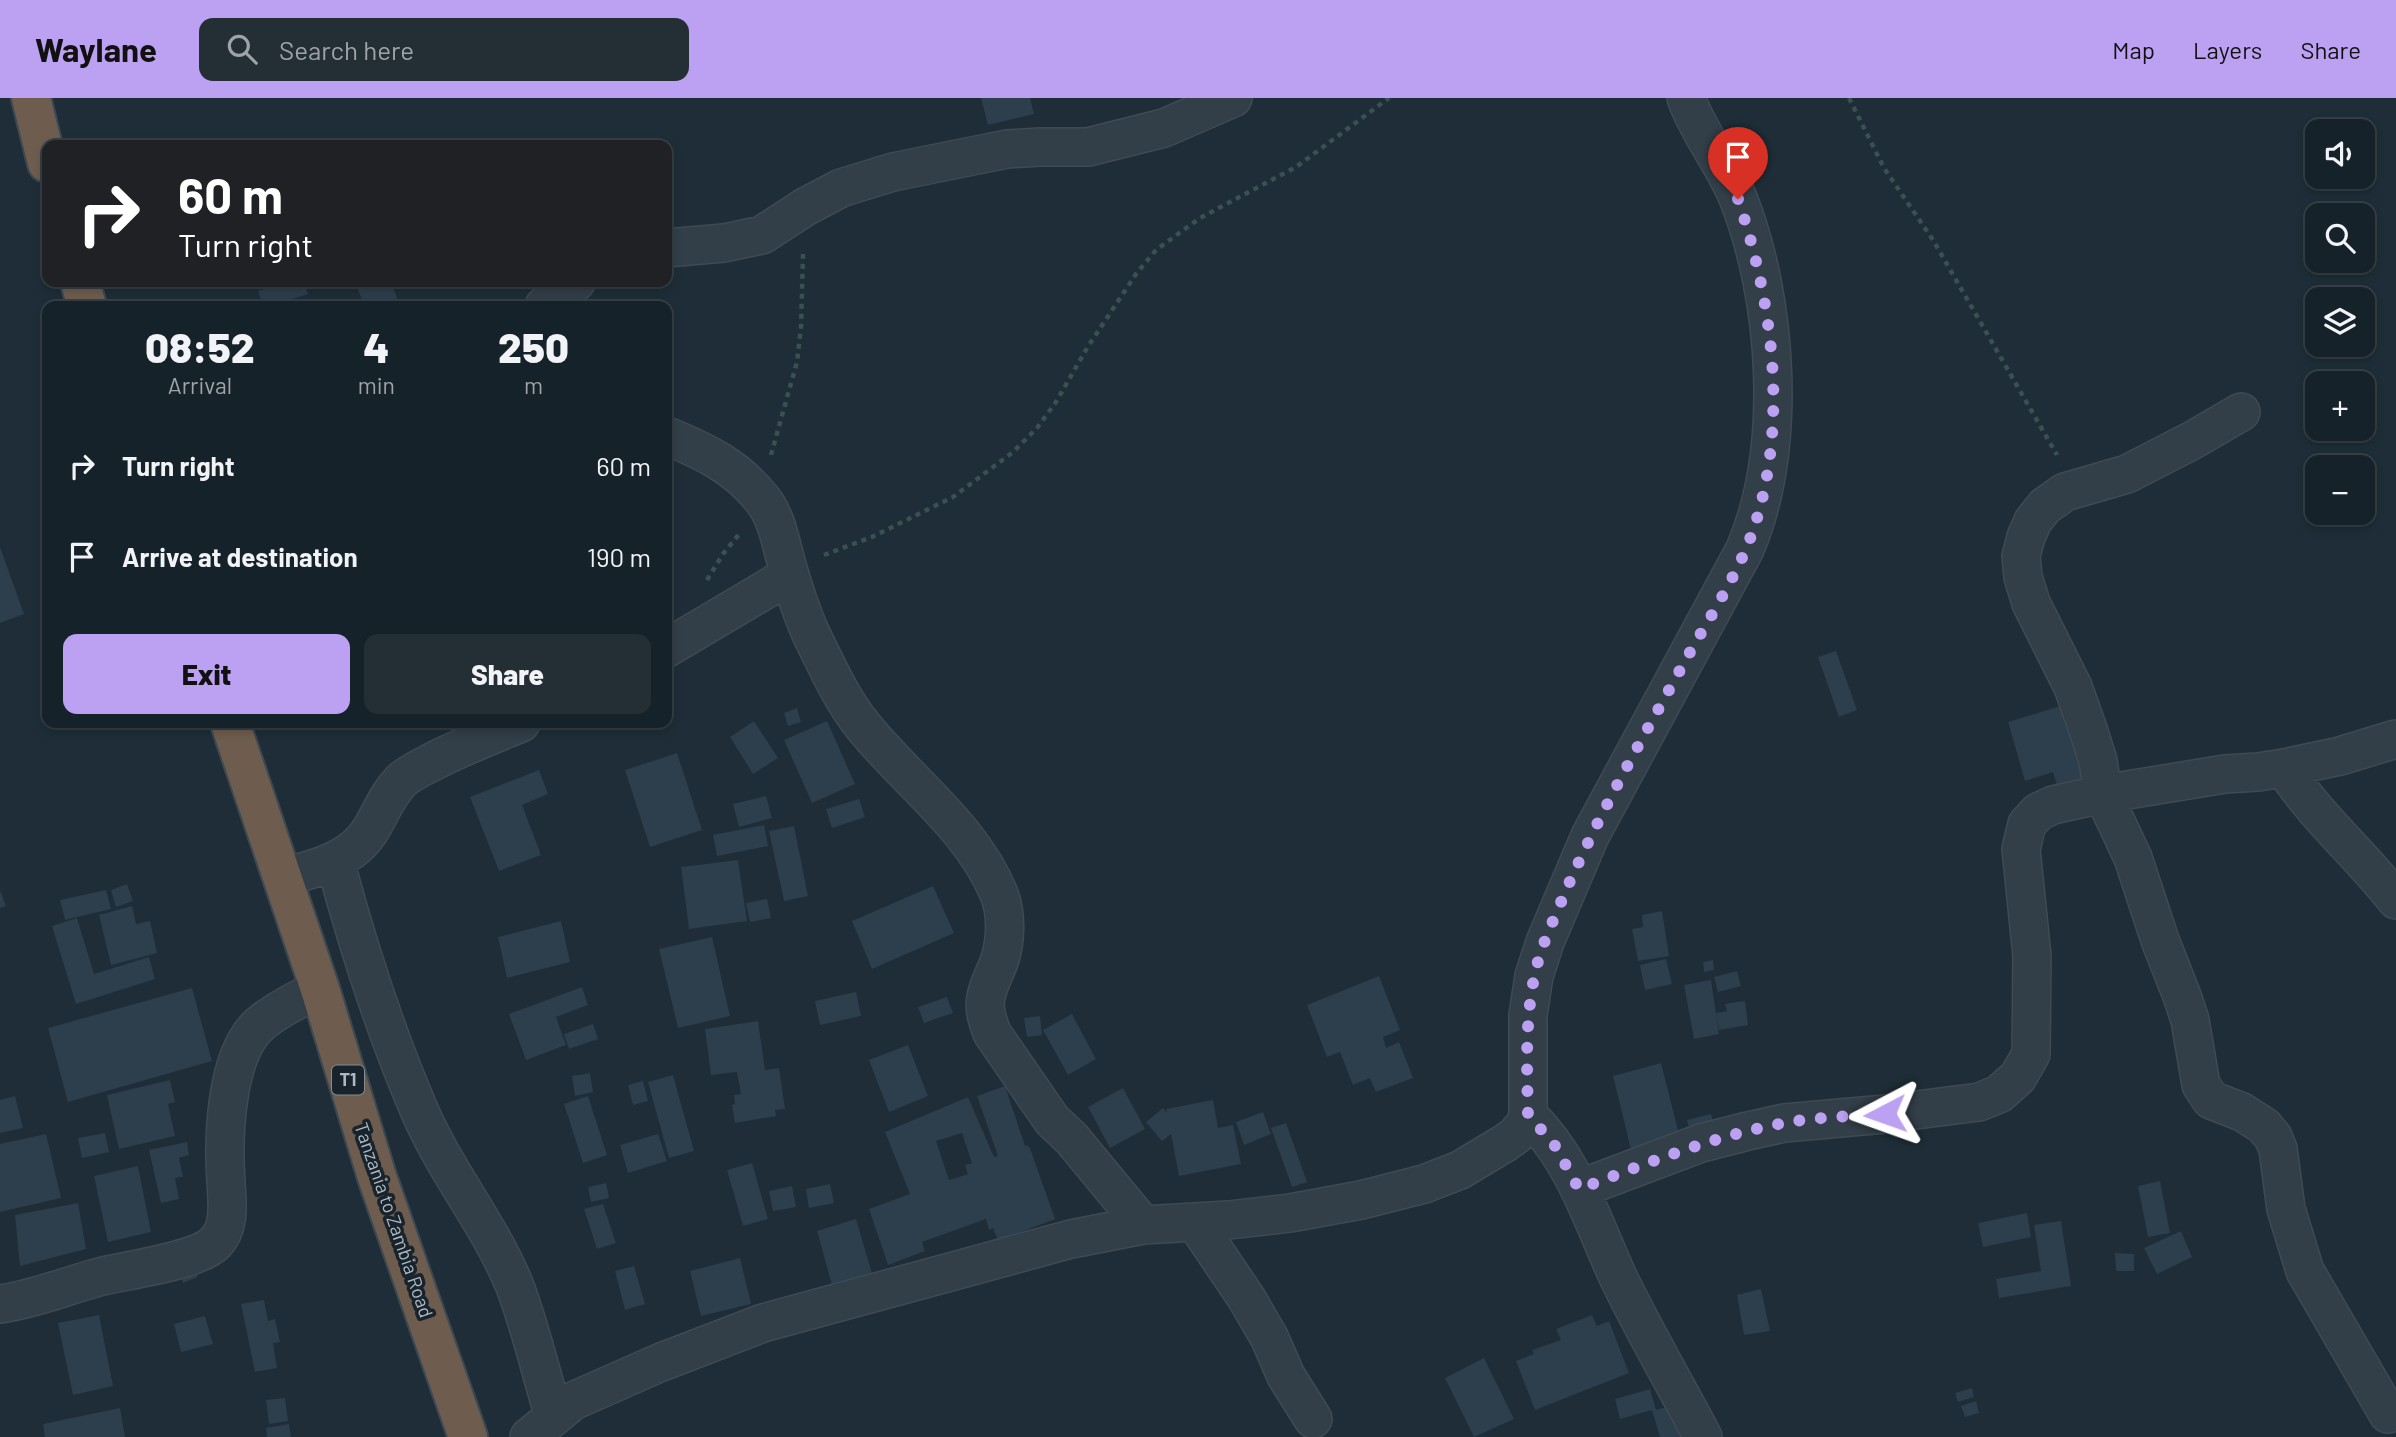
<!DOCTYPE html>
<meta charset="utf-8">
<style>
body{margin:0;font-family:Barlow,sans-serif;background:#232f35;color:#f1f3f6;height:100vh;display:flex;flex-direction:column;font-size:26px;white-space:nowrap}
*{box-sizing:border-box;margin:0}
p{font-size:23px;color:#9ea4a8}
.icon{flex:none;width:38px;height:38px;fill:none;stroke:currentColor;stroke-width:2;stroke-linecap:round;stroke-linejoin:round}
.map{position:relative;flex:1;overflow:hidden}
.side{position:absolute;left:42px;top:203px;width:630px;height:427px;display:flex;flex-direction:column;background:#162229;border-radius:14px;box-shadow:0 4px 10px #0003,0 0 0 2px #353f46}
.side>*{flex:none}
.banner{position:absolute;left:42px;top:42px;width:630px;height:147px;border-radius:14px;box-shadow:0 4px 10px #0003,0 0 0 2px #353f46;background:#202124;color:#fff;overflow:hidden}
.fabs{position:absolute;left:2305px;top:21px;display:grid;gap:14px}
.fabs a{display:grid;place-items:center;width:70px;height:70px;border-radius:14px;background:#162229;box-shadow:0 4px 10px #0003,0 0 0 2px #353f46;font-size:35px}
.pin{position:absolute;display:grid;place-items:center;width:60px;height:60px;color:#fff;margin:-72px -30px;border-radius:50% 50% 50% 0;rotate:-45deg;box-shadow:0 0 7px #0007}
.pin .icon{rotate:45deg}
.me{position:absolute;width:77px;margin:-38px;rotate:266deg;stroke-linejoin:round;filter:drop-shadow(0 0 5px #0008)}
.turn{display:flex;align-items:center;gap:24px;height:147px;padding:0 21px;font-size:32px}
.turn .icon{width:91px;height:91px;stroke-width:2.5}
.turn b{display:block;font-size:49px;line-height:60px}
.eta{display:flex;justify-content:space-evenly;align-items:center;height:119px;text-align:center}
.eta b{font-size:42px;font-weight:800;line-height:49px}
.primary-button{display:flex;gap:14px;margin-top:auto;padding:14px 21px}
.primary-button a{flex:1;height:80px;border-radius:14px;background:#bca0f2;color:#111;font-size:28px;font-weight:800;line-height:80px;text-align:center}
.primary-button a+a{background:#232f35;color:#f1f3f6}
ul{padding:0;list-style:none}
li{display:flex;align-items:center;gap:21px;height:91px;padding:0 21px}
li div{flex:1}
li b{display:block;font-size:26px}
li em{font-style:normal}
header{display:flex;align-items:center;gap:42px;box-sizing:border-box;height:98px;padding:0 35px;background:#bca0f2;color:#111}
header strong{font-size:33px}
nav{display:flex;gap:38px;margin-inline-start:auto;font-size:24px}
.search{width:490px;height:63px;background:#232f35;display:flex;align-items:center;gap:18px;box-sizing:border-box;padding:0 24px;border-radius:14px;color:#9ea4a8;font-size:26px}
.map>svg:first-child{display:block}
</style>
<header>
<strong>Waylane</strong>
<div class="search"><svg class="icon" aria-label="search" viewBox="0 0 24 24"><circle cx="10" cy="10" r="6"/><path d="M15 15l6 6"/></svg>Search here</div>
<nav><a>Map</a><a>Layers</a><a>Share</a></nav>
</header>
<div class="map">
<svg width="2396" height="1339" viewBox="0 0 2396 1339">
<rect width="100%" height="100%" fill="#1e2d37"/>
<!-- building -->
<path fill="#2d3e4c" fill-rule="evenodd" d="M981,0H1030L1034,16L988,27Z
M286,184H304L308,196L271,208H263L258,193Z
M355,184H391L400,208H345L362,202Z
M0,449L24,516L0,525Z
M1836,553L1857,612L1839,619L1818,559Z
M2070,605L2086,662L2078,664L2084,683L2058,691L2053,674L2025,683L2008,624Z
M797,610L801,624L788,628L784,615Z
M754,623L778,660L753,676L730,639Z
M827,623L855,686L812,705L784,642Z
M677,655L702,732L650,749L625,672Z
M539,672L548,696L522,707L541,757L499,773L470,699Z
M766,698L772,720L739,729L733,706Z
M859,701L865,719L832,730L826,711Z
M764,727L768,748L717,758L713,737Z
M794,728L808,798L784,803L769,733Z
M738,762L747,823L689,831L681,769Z
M127,786L133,803L116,809L111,792Z
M933,788L954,835L872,871L852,823Z
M0,792L6,808L0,810Z
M106,792L111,811L65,822L60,802Z
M767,801L771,820L750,824L746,805Z
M132,808L136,826L150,823L157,855L111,867L99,817Z
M1662,813L1669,858L1638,863L1632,831L1643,829L1642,817Z
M77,820L94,876L149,859L155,881L76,906L52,828Z
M561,823L570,864L507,880L498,839Z
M712,839L730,918L678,930L659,851Z
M1666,861L1672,886L1645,892L1640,867Z
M1713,862L1714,872L1704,874L1703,864Z
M1737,873L1741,888L1718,894L1714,879Z
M1379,878L1400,932L1383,939L1386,950L1399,944L1413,980L1376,994L1370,980L1353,987L1340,954L1327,959L1307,907Z
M1711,882L1719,936L1694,941L1684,887Z
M582,889L588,907L556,919L566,947L526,962L509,916Z
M192,890L212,963L68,1004L48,930Z
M856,894L861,918L820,927L815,903Z
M947,899L953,915L924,925L918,909Z
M1745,903L1748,927L1719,932L1716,915L1727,913L1725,906Z
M1072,916L1096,961L1068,977L1043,932Z
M1040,918L1042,937L1027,939L1024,920Z
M758,923L765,972L779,970L785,1011L775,1012L776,1018L735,1025L732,1007L735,1006L734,997L741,996L737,974L711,977L705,931Z
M593,926L598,941L569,951L564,936Z
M908,947L928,998L889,1014L869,962Z
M1661,965L1681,1044L1632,1056L1613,978Z
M590,975L593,994L575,998L572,978Z
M673,977L694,1053L669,1060L648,984Z
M170,982L175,1004L168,1006L175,1038L119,1051L107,997Z
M643,983L648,1003L633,1007L628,987Z
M1005,988L1025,1048L1027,1047L1030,1050L1055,1121L998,1143L993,1130L989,1132L986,1121L922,1144L925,1153L888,1167L869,1111L910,1096L885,1034L968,999L994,1059L998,1058L977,998ZM962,1035L972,1065L965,1067L968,1076L949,1082L936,1043Z
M1123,990L1145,1031L1110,1050L1088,1009Z
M15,998L23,1030L0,1035V1002Z
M588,998L607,1057L583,1065L564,1006Z
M1213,1002L1218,1030L1233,1027L1241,1066L1179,1078L1171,1036L1162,1043L1146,1024L1163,1010L1167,1015L1166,1011Z
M1263,1014L1271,1036L1244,1047L1236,1024Z
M1711,1016L1715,1031L1691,1038L1687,1022Z
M1286,1025L1307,1084L1292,1089L1271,1030Z
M105,1035L109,1054L82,1060L78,1040Z
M46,1036L61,1100L0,1114V1046Z
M658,1036L667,1063L628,1075L620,1047Z
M187,1044L189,1057L179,1060L183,1079L175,1080L179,1101L161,1105L149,1052Z
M752,1065L768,1121L743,1128L727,1072Z
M138,1068L151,1134L108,1144L94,1078Z
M2160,1083L2170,1135L2148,1139L2138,1088Z
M606,1085L609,1100L591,1104L588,1089Z
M830,1086L834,1105L809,1110L806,1091Z
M792,1088L796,1109L773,1113L769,1093Z
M78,1105L86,1151L20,1168L15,1117Z
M603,1106L616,1145L597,1151L584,1111Z
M2027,1115L2031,1139L1983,1149L1978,1125Z
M856,1121L872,1175L832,1187L817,1133Z
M2061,1123L2071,1188L1999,1200L1996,1181L2041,1173L2034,1127Z
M2181,1133L2192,1159L2157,1176L2144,1150Z
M2115,1155L2134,1156V1173H2116Z
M190,1158L198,1179L183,1185L176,1163Z
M740,1160L751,1206L701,1218L690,1173Z
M634,1168L645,1206L625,1212L615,1173Z
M1761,1191L1770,1233L1744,1237L1737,1197Z
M264,1202L268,1223L275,1221L280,1244L273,1245L277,1270L255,1274L241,1206Z
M99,1217L113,1288L73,1297L58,1225Z
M1592,1217L1597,1228L1609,1223L1629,1275L1535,1312L1516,1263L1534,1256L1532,1252L1561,1242L1556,1231Z
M205,1218L213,1246L181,1254L174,1226Z
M1484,1260L1514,1321L1474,1339L1445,1280Z
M1972,1290L1974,1299L1958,1304L1955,1295Z
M1650,1291L1656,1312L1678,1306L1687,1339H1660L1652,1312L1620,1321L1615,1301Z
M285,1300L288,1323L269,1326L266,1302Z
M1976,1303L1979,1315L1965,1319L1961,1308Z
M120,1310L125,1339H45L43,1326Z
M289,1326L291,1339H267L266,1330Z"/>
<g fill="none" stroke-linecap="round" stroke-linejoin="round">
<!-- minor casing -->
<g stroke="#3e4a54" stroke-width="40">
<path id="minor" d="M667,150L724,145L762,137L805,109L841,90L893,74L1007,51L1040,49H1088L1164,30L1233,0
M544,208L576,184
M2241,314L2193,342L2127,376L2065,394L2045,408L2033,423L2026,439L2021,458L2023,479L2031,505L2073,589L2089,634L2098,663L2103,696L2133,760L2160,842L2182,898L2190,922L2201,987L2211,1002L2242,1014L2264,1028L2273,1039L2278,1051L2286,1111L2305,1173L2388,1316
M667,338C704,353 737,369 762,401C776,418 780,441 785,460C792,485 800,512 811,536C826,566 841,601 863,628C908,684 971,728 999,796C1007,816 1006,844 999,864C995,875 988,887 986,899C983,911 988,924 992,935L1052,1022L1072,1041L1143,1127
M667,550L790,477
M2284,670C2316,719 2360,756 2396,802
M335,763C358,849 385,933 420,1014C446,1074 489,1126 514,1186C530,1227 541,1276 554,1318
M283,779C315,771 353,762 371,731C381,715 388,695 403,681C413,673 425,668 436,662C464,648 492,637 521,625
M1528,1017C1574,1061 1592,1122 1618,1179C1644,1233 1675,1286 1703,1339
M1579,1091L1701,1045L1748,1033L1784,1025L1885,1016L1979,1004L1999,996L2018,979L2031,956L2032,858L2021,751L2027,726L2038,714L2053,707L2103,696L2225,676L2258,674L2284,670L2340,658L2396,641
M1195,1124L1247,1201L1270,1241L1286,1278L1313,1321
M0,1206C36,1201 68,1187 103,1178C129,1172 197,1163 215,1145C231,1129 227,1104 226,1084C223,1040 225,957 260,926C278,911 299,901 320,891
M529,1339L573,1303L659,1265L763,1225L1071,1141L1143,1127L1229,1122L1290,1115L1361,1102L1424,1086L1460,1072L1505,1045L1516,1037L1525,1026L1528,1017V917L1534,878L1545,844L1590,738L1745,451C1788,350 1778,201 1738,100C1724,65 1699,36 1686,0"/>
</g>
<!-- highway casing -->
<g stroke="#3c4952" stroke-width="42">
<path id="highway" d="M31,0L47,65
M80,184L87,208
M230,625L320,891L377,1079L468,1339"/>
</g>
<!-- path -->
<path stroke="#395150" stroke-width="4.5" stroke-dasharray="5 5" stroke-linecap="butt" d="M1849,0L1884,70L1933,142L2057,357
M771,357L797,264L801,229L803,156
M824,457L872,439L953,399L1013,354L1037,330L1056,304L1087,250L1136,176L1156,152L1200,120L1296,69L1389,0
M707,482L723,456L740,435"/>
<!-- minor -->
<use href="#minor" stroke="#323e48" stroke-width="37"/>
<!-- highway -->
<use href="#highway" stroke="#6e5d4e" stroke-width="38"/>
</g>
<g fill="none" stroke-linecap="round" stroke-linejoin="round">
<!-- route -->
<path stroke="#bca0f2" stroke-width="12" stroke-dasharray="0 21.6" d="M1738,101C1771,199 1787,312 1759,413C1745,467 1711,516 1684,565C1643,639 1601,713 1567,790C1555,819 1540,849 1534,880C1525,925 1527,971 1528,1017L1554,1046L1579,1091C1646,1066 1713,1038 1784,1025C1817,1019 1852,1018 1885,1016"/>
</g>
<g text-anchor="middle" stroke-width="7" stroke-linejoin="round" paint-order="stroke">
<!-- shield labels -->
<rect fill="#18232c" stroke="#808c97" stroke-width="2" x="332" y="967.5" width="32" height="29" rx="5"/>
<g font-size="18" font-weight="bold" fill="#acb9c5">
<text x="348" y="988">T1</text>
</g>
<!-- street labels -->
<g font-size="19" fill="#acb9c5" stroke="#18232c">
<text transform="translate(394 1122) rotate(71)" y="7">Tanzania to Zambia Road</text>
</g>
</g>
</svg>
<div class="fabs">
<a><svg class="icon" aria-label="sound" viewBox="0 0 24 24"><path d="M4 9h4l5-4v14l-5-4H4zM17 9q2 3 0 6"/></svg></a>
<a><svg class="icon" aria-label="search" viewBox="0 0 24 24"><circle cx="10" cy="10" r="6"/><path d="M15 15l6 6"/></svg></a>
<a><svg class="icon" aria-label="layers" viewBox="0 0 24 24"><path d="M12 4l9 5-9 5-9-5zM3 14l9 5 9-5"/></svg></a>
<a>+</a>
<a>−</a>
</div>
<div class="pin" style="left:1738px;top:101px;background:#d93025"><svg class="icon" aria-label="arrive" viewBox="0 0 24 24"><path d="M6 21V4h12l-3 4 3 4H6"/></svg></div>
<svg class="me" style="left:1885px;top:1016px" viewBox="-20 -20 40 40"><path d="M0-17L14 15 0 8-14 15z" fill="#bca0f2" stroke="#fff" stroke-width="4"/></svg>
<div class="banner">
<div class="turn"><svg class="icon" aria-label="right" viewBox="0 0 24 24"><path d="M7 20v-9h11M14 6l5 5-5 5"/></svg><div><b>60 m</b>Turn right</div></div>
</div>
<section class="side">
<div class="eta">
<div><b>08:52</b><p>Arrival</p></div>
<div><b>4</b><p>min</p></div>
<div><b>250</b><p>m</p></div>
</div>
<ul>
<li><svg class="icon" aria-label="right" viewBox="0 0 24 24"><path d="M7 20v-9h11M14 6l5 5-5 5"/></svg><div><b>Turn right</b></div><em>60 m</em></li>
<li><svg class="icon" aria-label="arrive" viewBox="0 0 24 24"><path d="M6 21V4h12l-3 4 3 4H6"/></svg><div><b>Arrive at destination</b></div><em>190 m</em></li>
</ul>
<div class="primary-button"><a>Exit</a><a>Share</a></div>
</section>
</div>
